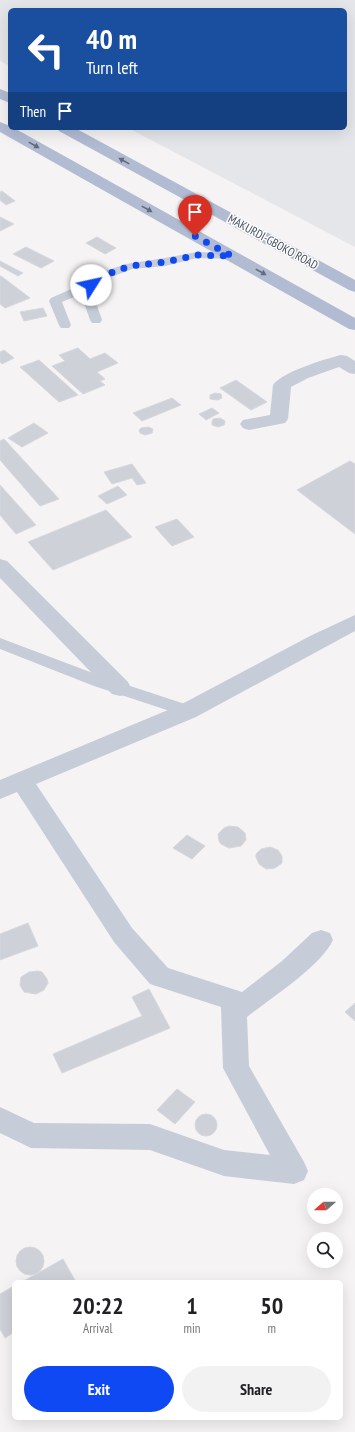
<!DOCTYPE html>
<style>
body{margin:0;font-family:"PT Sans Narrow",sans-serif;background:#f2f2f2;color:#202124;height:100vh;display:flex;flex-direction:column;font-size:15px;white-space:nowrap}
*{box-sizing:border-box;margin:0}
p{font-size:13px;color:#757577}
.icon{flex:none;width:22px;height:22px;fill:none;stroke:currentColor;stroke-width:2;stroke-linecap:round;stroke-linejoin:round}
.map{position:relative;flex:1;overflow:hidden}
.side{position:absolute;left:12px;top:1280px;width:331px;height:140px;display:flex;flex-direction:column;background:#fff;border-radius:6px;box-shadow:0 4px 16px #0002}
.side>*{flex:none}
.top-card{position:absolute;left:8px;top:8px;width:339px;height:122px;border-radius:6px;box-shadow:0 4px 16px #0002;background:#1a4fa0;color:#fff;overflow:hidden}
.needle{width:26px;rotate:249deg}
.controls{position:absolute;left:307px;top:1188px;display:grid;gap:8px}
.controls a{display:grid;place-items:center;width:36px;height:36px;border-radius:50%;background:#fff;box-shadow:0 4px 16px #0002;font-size:20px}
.pin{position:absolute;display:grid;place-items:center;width:34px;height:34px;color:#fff;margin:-41px -17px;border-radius:50% 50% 50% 0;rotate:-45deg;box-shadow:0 0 4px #0007}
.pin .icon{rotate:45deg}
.me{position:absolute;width:44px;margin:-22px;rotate:55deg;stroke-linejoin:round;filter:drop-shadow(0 0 3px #0008)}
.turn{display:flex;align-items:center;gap:14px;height:84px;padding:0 12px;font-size:18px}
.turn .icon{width:52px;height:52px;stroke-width:2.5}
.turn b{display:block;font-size:28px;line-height:34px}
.then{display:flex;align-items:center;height:38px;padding:0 12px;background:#0003;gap:8px;font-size:15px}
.eta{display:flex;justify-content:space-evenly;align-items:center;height:68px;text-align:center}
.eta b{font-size:24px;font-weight:800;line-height:28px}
.cta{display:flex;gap:8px;margin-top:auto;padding:8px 12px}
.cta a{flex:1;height:46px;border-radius:24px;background:#0f49f3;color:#fff;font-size:16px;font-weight:800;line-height:46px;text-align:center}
.cta a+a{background:#f2f2f2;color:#202124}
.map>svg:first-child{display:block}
</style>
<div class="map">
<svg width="355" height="1432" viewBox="0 0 355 1432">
<rect width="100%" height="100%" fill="#f5f3f3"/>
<!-- airport -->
<path fill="#e5e6ea" d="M0,0H355V247L128,128H345V10H10V66L0,61Z"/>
<!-- building -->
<path fill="#cfd1d8" stroke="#d7d7de" d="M2,191L15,201L6,205L0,200V192Z
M0,217L14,224L0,231Z
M97,237L116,248L105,254L86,243Z
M26,247L54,261L41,268L13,254Z
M0,261L23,273L18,276L0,266Z
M79,272L85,273L88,276L83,279L78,278L76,275Z
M0,276H1L30,298L5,308L0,304Z
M43,308L47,316L24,321L20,312Z
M78,348L90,359L105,353L118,363L97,372L105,379L100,381L105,385L83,394L52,366L65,361L59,355Z
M4,350L14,358L2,364L0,362V352Z
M39,360L78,395L59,402L20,367Z
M236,380L267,402L251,410L220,388Z
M215,393L221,394L222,398L218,400L210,399V395Z
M172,398L181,405L142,421L133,413Z
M212,408L219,413L206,420L199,414Z
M220,418L225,421L224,425L218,427L212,425V422L213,419Z
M34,423L48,433L22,447L8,438Z
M148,427L153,429L152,433L145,435L140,433L139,430L141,428Z
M4,439L59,499L40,506L0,460V441Z
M350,461L355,464V534L297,490Z
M132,464L146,483L137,485L132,478L112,484L104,472Z
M0,485L36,525L16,534L0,515Z
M118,486L127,495L107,504L98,496Z
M106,510L132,537L53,570L28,542Z
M177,519L194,537L172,546L155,527Z
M229,826L238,827L245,833L246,840L241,846L229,848L221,844L219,841L218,834L224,828Z
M187,835L205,846L192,859L173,848Z
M270,847L278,850L282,856V863L275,868L266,869L259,864L256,857V854L261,849Z
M28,923L38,946L0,960V934Z
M38,971L42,972L47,979L48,983L44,990L36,994L24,992L20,985L21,977L29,972Z
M149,989L170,1028L62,1073L53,1054L142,1016L132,997Z
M355,1003V1021L345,1012Z
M177,1089L195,1102L175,1124L157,1110Z
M195 1125a11 11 0 1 1 22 0a11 11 0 1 1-22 0Z
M16 1261a14 14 0 1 1 28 0a14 14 0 1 1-28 0Z
M63,1259L76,1282H22Z
M14,1286V1332L5,1338L0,1329V1294Z"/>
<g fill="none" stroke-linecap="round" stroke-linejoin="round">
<!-- service -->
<path fill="#c6ccd8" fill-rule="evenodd" d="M197,252L232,253L236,254L238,256L236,258L232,259L197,258L165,266L132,269L101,281L92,291L102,320L100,323H92L90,320L81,294L62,302L71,325L69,328H61L59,325L49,301L51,298L87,282L93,275L126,264L165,258Z
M0,638L106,678L194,707L196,711L194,715L188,717L94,686L0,649Z"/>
<!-- minor -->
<path fill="#c6ccd8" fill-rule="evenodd" d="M341,355L347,356L355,361V374L349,373L339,367L308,378L291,387L288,419L285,423L249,430L243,428L240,424L243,420L270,415L273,385C282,372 325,359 341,355Z
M0,559L7,561L128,682L131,688L128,694L120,696L112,694L0,578Z
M355,615V631L196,717L36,784L132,928L168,968L242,992L282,961L312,933L321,930L330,933L333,940C321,966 271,998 247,1017L249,1066L304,1162L308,1171L304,1180L294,1184L224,1176L150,1150L31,1148L0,1133V1107L34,1123L150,1124L224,1150L270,1155L223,1068L221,1007L150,984L114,942L17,792L0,799V780L180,705L310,636Z"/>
<!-- primary -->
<path fill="#b1bcd3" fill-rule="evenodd" d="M0,89L10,93V103L0,99Z
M0,122L10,126V128H14L355,318V330L349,329L0,132Z
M57,128H75L355,280V292L349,290L59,131Z"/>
</g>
<!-- one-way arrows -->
<defs><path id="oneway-solid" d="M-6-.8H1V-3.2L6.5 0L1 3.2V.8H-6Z"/></defs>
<g fill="#636c7e">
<use href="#oneway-solid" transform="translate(34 145) rotate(29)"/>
<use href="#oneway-solid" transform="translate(124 161) rotate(-151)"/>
<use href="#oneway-solid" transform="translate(147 209) rotate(29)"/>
<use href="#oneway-solid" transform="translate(261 272) rotate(29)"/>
</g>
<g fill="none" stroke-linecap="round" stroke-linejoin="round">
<!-- route -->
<path stroke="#0f49f3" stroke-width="7" stroke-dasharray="0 12.6" d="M91,285L97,278L130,266L165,262L197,255L232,256L195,236"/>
</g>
<g text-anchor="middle" stroke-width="3" stroke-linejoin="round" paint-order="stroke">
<!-- far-street labels -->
<g font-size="12" fill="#495162" stroke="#fff">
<text transform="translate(273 242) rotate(29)" y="4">MAKURDI-GBOKO ROAD</text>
</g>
</g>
</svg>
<div class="controls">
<a><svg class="needle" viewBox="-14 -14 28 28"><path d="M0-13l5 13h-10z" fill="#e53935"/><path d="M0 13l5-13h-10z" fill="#757577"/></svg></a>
<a><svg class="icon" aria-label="search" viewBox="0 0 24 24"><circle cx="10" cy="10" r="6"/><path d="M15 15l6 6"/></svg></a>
</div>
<div class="pin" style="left:195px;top:236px;background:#d93025"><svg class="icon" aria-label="arrive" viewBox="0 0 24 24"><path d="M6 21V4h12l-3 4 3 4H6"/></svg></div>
<svg class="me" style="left:91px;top:285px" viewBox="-20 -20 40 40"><circle r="19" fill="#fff"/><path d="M0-13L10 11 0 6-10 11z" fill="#0f49f3"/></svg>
<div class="top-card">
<div class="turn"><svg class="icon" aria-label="left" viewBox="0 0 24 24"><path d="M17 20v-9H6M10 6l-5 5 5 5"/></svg><div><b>40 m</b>Turn left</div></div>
<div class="then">Then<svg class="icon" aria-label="arrive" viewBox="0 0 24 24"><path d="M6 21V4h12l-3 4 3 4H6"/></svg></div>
</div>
<section class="side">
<div class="eta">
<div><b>20:22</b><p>Arrival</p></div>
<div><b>1</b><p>min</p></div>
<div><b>50</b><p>m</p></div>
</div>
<div class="cta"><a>Exit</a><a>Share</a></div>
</section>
</div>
